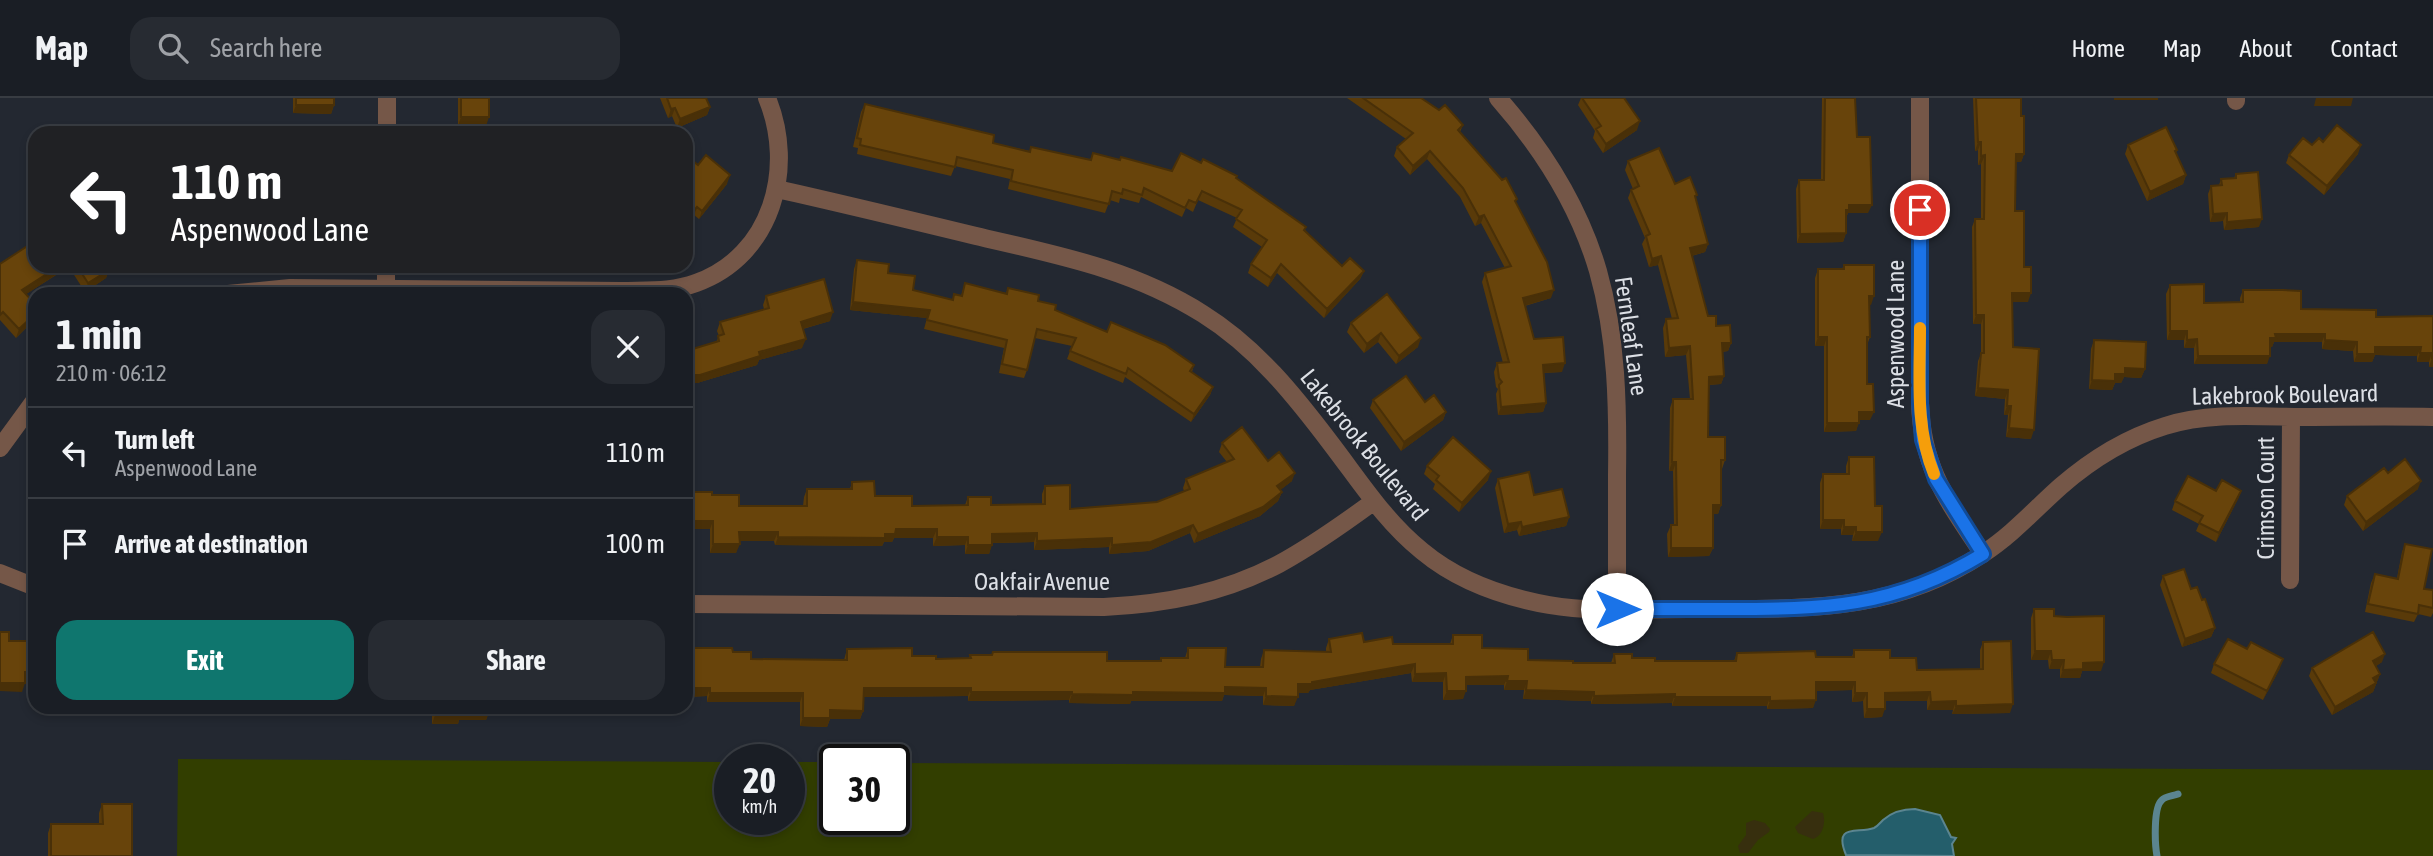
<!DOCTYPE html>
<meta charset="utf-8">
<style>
body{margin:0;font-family:"Asap Condensed",sans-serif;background:#272b32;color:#f1f3f6;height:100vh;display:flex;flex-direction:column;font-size:26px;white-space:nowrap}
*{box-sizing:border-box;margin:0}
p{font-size:23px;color:#9fa2a7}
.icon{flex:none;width:38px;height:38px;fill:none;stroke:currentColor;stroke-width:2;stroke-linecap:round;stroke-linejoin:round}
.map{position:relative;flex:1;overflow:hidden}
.details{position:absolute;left:28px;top:189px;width:665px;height:427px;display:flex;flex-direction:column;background:#1a1e25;border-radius:21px;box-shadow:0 4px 10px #0003,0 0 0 2px #383c42}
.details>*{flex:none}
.top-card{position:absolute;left:28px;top:28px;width:665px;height:147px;border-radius:21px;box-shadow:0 4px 10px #0003,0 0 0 2px #383c42;background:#202124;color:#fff;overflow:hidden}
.speed{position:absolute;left:714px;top:646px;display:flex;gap:14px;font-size:35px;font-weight:700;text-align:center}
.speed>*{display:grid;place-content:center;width:91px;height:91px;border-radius:50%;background:#1a1e25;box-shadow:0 4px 10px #0003,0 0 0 2px #383c42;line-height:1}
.speed small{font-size:18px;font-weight:400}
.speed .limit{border:4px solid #111;border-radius:10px;background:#fff;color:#111}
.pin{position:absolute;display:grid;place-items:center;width:60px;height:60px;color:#fff;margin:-30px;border:4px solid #fff;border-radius:50%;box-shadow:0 2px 7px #0007}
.me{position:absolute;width:77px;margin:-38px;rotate:90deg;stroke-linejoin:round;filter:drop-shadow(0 0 5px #0008)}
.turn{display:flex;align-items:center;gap:24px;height:147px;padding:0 28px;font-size:32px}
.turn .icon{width:91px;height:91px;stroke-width:2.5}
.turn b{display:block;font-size:49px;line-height:60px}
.round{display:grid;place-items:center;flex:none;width:74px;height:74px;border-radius:21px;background:#272b32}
.summary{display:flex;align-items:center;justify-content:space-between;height:119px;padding:0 28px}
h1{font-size:42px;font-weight:700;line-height:52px}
.primary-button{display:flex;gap:14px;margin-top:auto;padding:14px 28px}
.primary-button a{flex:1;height:80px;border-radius:21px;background:#0f766e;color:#fff;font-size:28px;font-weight:700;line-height:80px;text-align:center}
.primary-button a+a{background:#272b32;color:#f1f3f6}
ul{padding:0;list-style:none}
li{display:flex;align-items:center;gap:21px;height:91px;padding:0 28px;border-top:2px solid #383c42}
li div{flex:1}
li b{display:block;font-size:26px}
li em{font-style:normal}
header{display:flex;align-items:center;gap:42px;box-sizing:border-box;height:98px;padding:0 35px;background:#1a1e25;border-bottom:2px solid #383c42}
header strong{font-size:33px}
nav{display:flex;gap:38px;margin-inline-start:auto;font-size:24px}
.search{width:490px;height:63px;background:#272b32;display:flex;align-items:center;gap:18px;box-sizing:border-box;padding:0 24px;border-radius:21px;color:#9fa2a7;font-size:26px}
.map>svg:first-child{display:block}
</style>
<header>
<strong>Map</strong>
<div class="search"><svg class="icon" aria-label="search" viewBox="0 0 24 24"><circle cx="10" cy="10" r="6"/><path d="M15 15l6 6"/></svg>Search here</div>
<nav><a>Home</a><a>Map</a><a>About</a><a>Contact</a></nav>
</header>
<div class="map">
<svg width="2433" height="758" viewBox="0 0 2433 758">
<rect width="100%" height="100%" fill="#232831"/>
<!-- green -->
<path fill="#323e00" d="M178,661L730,664V721H789V664H835V721H894V665L2433,672V758H177Z"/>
<!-- sand -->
<path fill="#372f0e" d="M1812,713L1823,715C1826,724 1823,738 1813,741L1798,735L1795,729Z
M1754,722L1765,725L1770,731L1769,734L1758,742L1748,755H1740L1738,748L1746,737V725Z"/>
<!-- water -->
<path fill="#245e6b" stroke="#5b8590" stroke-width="2" d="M1915,711L1940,717L1951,739L1956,740L1952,746L1954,758L1846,757C1833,725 1857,736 1874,730C1878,728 1880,725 1883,722C1892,714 1903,711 1915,711Z"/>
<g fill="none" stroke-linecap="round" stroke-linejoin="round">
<!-- stream -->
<path stroke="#5b8590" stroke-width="7" d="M2157,758C2155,747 2153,709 2162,702C2165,698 2173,698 2178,696"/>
<!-- minor -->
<path stroke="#755748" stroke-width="18" d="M1498,0C1542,50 1579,108 1598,173C1617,240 1618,309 1617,378C1617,422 1617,467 1617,511
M1920,0V305C1922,371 1948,403 1983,456
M2236,0V3
M387,35V0
M777,91C844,106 910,122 976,138C1057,157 1132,171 1203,216C1256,249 1295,298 1332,347C1361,385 1385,423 1422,453C1458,483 1504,499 1549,507C1594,515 1642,511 1688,511C1795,510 1890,518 1984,455C2013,436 2035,411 2061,388C2091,362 2126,340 2165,328C2206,315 2251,318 2294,319C2340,319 2387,318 2433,319
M386,191V168
M228,196L290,190L621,193C646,192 672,194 696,185C772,158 796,70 767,0
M0,350L35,302
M0,475L35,489
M2290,482L2291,319
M686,506L1104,509C1166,506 1224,495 1279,466C1312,448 1343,426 1373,404"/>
</g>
<!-- wall -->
<path fill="#593a09" d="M293,0H334V7L331,16L293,15Z
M458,0H489L486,28H458Z
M660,0H706L710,9L707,17L677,30L672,18L668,20Z
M1347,0H1421L1463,27L1460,34L1516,105L1551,200L1525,208L1534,241L1562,274L1543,275L1546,305L1543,314L1498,317L1496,296L1498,291L1496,289L1494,274L1497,265H1503L1482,184L1485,175L1505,170L1481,125L1475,128L1460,99L1427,61L1410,77L1394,58L1397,49L1406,41Z
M1581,0H1624L1637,32L1603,55L1593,40L1595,33L1578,7Z
M1822,0H1855L1857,39L1868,115H1848L1846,120V135L1843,144L1797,145L1796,91L1799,82H1821Z
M1973,0H2021V18L2024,56L2021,64H2016L2015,113L2028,204H2012L2013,249L2031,341L2006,339L2008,317H2004L2005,301L1975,298L1978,263L1981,256V226H1973L1972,129L1975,121H1981V66L1978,67V52L1975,53Z
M865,6L993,45L1030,53L1031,49L1090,62L1093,55L1120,62L1172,73L1236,80L1305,132L1342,168L1364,173L1360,181L1324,220L1277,175L1268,189L1248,175L1251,166L1262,149L1233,129L1237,120L1198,102L1193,114L1186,110L1182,119L1141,99L1139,105L1120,100L1119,105L1110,102L1105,115L1008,91L1010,81L955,68L951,78L857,56L858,50L853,49L861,14Z
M2323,44L2358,56L2324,97L2286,65L2289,57Z
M2128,47L2177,52L2176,55L2186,77L2183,86L2147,103L2125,56Z
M686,61L727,86L699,121L694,117L686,127Z
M1628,63L1675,86L1696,101L1708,146L1705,154L1692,158L1708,218L1731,245L1728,253L1722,254L1724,278L1721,286L1709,287L1708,339L1725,362L1722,371L1721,407L1718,416H1713V450L1709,458L1668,459L1667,436L1671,427H1674L1673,373H1669L1670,310L1673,301H1690L1686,257L1665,259L1663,230L1666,221H1672L1658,167L1649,169L1642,146L1645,140L1628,100L1631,92L1633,91L1625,72Z
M2236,76L2259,129L2224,132L2223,123L2210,124L2208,96L2211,88L2219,87L2221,81L2234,80Z
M857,162L888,175L913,192L952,202L954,196L961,198L965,185L1006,195L1008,190L1038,203L1055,212L1107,234L1194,267L1192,274L1213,289L1210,297L1191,324L1125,279L1123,285L1067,261L1072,248L1035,240L1027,272L1024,280L999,275L1004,250L924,231L927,220L850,212L854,171Z
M0,166L35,168H112L108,170L109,172L106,180L85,194L69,169L26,196L35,206V221L16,240L0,222Z
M1844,167L1871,207L1870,206V239L1867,247V286L1870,322H1859L1856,333L1824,334V248H1815V180L1818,171H1842Z
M2170,187L2204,205L2240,204V200L2243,192L2301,211L2376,219L2433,218V269H2429V264H2417V258L2375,257L2372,264H2354L2353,253L2322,251V244H2274L2272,249H2270L2267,266H2194V250H2184V242H2167L2166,196Z
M766,198L830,223L803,231L802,250L759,262L757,267L697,285L719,238L717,233L720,224L764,211L763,207Z
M1351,225L1418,249L1396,266L1378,244L1364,255L1347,234Z
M2094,242L2145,271L2141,280L2124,279L2121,285H2115L2112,292L2089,291L2091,251Z
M1373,302L1446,314L1443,322L1401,353L1370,310Z
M1222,345L1268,363L1292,383L1280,392L1282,394L1278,403L1260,418L1194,445L1190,435L1148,453L1109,456V449L1034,452V444L992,445L989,456H965V447L933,448V440H894L892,444H884L882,448L775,447L774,443H739L736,455H710V431H686V394L712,397L739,408H803L804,399L807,391H850L852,384L875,398L912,408L965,407L968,399L991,407L1042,406V396L1045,388L1070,411L1157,404L1184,393L1183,390L1186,381L1227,364L1219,354Z
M1849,359L1875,408L1878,443H1852L1853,437H1841V431H1820V385L1823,376H1846V368Z
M1427,368L1488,382L1459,414L1433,391L1435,386L1424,376Z
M1498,381L1534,397L1569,419L1566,428L1519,438L1517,432L1504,435L1495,390Z
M2418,391L2363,433L2344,407L2347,398Z
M2216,393H2241L2238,401L2216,444L2196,433L2199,426L2172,412L2175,403Z
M2405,446L2424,491L2433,492V515L2431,519L2418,516L2414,524L2365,514L2371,485L2375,476L2397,480L2402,454Z
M2163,478L2202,502L2215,530L2211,539L2182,549L2160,487Z
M2034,511L2054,518L2101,573H2082L2080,580H2060V571H2049L2048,562H2031V520Z
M1453,537L1482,550L1528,562L1573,565H1611L1614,556L1655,563H1734L1737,555L1816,559H1852L1854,552L1890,560L1917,572L1980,571V552L1983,544L2010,615L1952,616L1953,612H1927V603H1885L1882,619L1864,620L1863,603L1852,604V592L1816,593L1813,610L1767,611V608H1672V605L1591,606V603L1523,601L1524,592H1504V587H1466L1463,601L1443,602V584H1412L1411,575L1310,592L1308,595H1298L1294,608L1263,607V598L1224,597L1222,603H1131L1130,606L1069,605V602L968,603V598L864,599L863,613L860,621H830L827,629L800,628V604H707V598L686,599L733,554L751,561L844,562L847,551L936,561L969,560L970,557H992L993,554L1107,563H1159L1161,560H1185L1188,550L1225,569H1260L1261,561L1264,552L1326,554V550L1329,541L1393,546H1450Z
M2247,551L2280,570L2263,602L2211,575L2214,566Z
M2382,564L2376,568L2380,576L2373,594L2332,617L2309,578L2312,570Z
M432,609H489V614L486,622H459L458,626H432Z
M102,706L132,758H48V735L51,726H99V715Z"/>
<!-- shaded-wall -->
<path fill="#493008" d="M2114,0H2158V2H2114Z
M2316,0H2353L2351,8H2314Z
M296,7H334L331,16L293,15Z
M710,9L707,17L677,30L680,21Z
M675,10L672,18L668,20L671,11Z
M461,19H489L486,28H458Z
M1640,23L1637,32L1603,55L1606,46Z
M1978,44H1981L1978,52L1975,53Z
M2361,47L2358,56L2324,97L2327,88Z
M1430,53L1427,61L1410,77L1413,68Z
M2016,56H2024L2021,64H2013Z
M1985,57L1981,66L1978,67L1981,58Z
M730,77L727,86L699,121L702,113Z
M2186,77L2183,86L2147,103L2150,94Z
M1849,107H1872L1868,115H1848L1846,120V112Z
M697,109L694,117L686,127V122Z
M2227,115L2223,123L2210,124L2213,116Z
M1484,117L1481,125L1475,128L1479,119Z
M2262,121L2259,129L2224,132L2227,124Z
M1846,135L1843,144L1797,145L1800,136Z
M1708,146L1705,154L1687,159L1690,150Z
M1661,158L1658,167L1649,169L1652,161Z
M1281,166L1277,175L1268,189L1271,180Z
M59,168H69L19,201L22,192Z
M109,172L106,180L85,194L88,185Z
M1364,173L1360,181L1324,220L1327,211Z
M1554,192L1551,200L1520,209L1523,200Z
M2012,195H2031L2028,204H2009Z
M1869,198H1874L1871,207L1866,206Z
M853,204L930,212L927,220L850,212Z
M833,214L830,223L798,232L801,224Z
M35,216V221L16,240L19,231Z
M1976,217H1984L1981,226H1973Z
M2170,233H2187L2184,242H2167Z
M1381,235L1378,244L1364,255L1367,246Z
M2275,236H2325L2322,244H2274L2272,249H2267L2270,240Z
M1818,239H1827L1824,248H1815Z
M1421,240L1418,249L1396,266L1399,258Z
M806,241L802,250L759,262L757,267L697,285H686V277Z
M2197,241L2194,250H2184L2187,242Z
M2325,242L2357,244L2353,253L2322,251Z
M1722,245H1731L1728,253L1718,254Z
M1690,248L1686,257L1665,259L1669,250Z
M2375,249H2421L2417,258L2375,257L2372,264H2354L2357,256Z
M2420,255H2432L2429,264H2417Z
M2198,258H2270L2267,266H2194Z
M2432,260H2433V269H2429Z
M1565,265L1562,274L1540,275L1543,267Z
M2125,270L2145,271L2141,280L2124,279L2121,285H2115L2112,292L2089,291L2092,282L2115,276Z
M1724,278L1721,286L1706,287L1709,279Z
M1213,289L1210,297L1191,324L1194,316Z
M1978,290L2008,292L2005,301L1975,298Z
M1546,305L1543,314L1498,317L1501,309Z
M2007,308H2011L2008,317H2004Z
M1446,314L1443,322L1401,353L1404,344Z
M1859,314H1874L1870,322H1856Z
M1827,325H1859L1856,333L1824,334Z
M2009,330L2034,332L2031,341L2006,339Z
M1672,364H1676L1673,373H1669Z
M1491,373L1488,382L1459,414L1462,405Z
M1295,375L1292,383L1274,397L1277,388Z
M2421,383L2418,391L2363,433L2366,424Z
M2241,393L2238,401L2216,444L2219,435Z
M1282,394L1278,403L1260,418L1194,445L1198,436Z
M1713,407H1721L1718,416H1709Z
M1569,419L1566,428L1519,438L1522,429Z
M1823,422H1844L1841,431H1820Z
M686,423H713L710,431H686Z
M1521,424L1517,432L1504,435L1508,426Z
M1193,427L1190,435L1148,453L1109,456L1112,447Z
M1844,429H1856L1853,437H1841Z
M896,431H937L933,440H894L892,444H884L882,448L775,447L778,439L885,436Z
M739,434H778L774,443H736Z
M1856,434H1882L1878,443H1852Z
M1037,435L1034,444L989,445L992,436Z
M937,439H968L965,447L933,448Z
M1112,440L1109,449L1034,452L1037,443Z
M713,446H740L736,455H710Z
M968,447H992L989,456H965Z
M1671,450H1713L1709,458L1668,459Z
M2215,530L2211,539L2182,549L2185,541Z
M2035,553H2051L2048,562H2031Z
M2385,556L2382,564L2370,572L2373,563Z
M2283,561L2280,570L2263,602L2267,593Z
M2052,562H2064L2060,571H2049Z
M2104,564L2101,573H2082L2080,580H2060L2063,572L2083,565Z
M1415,566L1411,575L1310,592L1308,595H1295L1298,586Z
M25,574H35V582H22Z
M1446,575L1443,584H1412L1415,576Z
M2380,576L2373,594L2332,617L2335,609Z
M1508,578L1504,587H1463L1466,579Z
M1507,583H1527L1524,592H1504Z
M1816,584H1855L1852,592L1813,593Z
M0,585H25L22,594L0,593Z
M1225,589L1266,590L1263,598L1224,597L1222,603H1131L1130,606L1069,605L1072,596L1133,594Z
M686,590H710L707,598L686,599Z
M864,590H971L968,598L861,599Z
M1526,592L1594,594L1591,603L1523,601Z
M1447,593H1466L1463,601L1443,602Z
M971,594H1072L1069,602L968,603Z
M1930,594L1927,603H1882L1885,595Z
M710,595H803L800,604H707Z
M1855,595H1867L1863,603L1852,604Z
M1675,596L1672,605L1591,606L1594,598Z
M1266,598L1298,599L1294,608L1263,607Z
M1675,599H1770L1767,608H1672Z
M1816,602L1813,610L1767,611L1770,603Z
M1956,603L1953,612H1927L1931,604Z
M2013,606L2010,615L1952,616L1956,608Z
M1867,611H1885L1882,619L1864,620Z
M830,612L863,613L860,621H830L827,629L800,628L803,620Z
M461,614H489L486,622H459L458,626H432L435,617Z"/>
<!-- building -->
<path fill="#68440b" stroke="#493008" stroke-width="2" d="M296,0H334V7H296Z
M461,0H489V19H461Z
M667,0H706L710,9L680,21L675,10L671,11Z
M1363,0H1421L1439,12L1445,7L1463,27L1458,32L1502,82L1506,80L1517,101L1515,103L1547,164L1554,192L1523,200L1534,241L1563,239L1565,265L1543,267L1546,305L1501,309L1499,287L1502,284L1499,280L1497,265L1509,264L1485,175L1511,168L1484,117L1479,119L1463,90L1430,53L1413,68L1397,49L1413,35Z
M1582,0H1624L1640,23L1606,46L1596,31L1601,28Z
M1825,0H1855L1857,39H1870L1872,107H1849V112H1846V135L1800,136L1799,82H1824Z
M1976,0H2021V18H2024V56H2016L2015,113H2024V169H2031V195H2012L2013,249L2039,251L2034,332L2009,330L2011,308H2007L2008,292L1978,290L1981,255H1984V217H1976L1975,121H1984L1985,57L1981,58V44H1978Z
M865,6L994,37L993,45L1030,54L1031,49L1091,62L1093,55L1120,62L1121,59L1172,73L1181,55L1201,65L1203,61L1237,78L1236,80L1306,129L1304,132L1342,168L1350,160L1364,173L1327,211L1281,166L1271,180L1251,166L1267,142L1236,121L1242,112L1202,93L1196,105L1189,102L1185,110L1144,90L1142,97L1123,91L1122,96L1112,93L1109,106L1011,83L1013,72L957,59L955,69L860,47L861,41L857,40Z
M2337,27L2361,47L2327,88L2289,57L2303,40L2312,47L2319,40L2323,44Z
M2166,29L2177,52L2175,53L2186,77L2150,94L2128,47Z
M1659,50L1675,86L1690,79L1697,97L1695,98L1708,146L1690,150L1708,218H1716V228L1730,227L1731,245H1722L1724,278L1709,279L1708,339H1725V362H1721V407H1713V450H1671V427H1677L1676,364H1672L1673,301H1693L1690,248L1669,250L1666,221L1678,220L1661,158L1652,161L1646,138L1650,136L1631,92L1639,88L1628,63Z
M706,57L730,77L702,113L697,109L686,122V61L688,59L698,67Z
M2258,74L2262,121L2227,124V115L2213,116L2211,88L2222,87L2221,81L2236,80V76Z
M35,143V168H59L22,192L35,206V216L19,231L3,214L0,217V166Z
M857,162L889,166L888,175L915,178L913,192L953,202L954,196L962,198L965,185L1007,196L1008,190L1039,197L1038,203L1056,207L1055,212L1107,234L1111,224L1165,247L1194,267L1190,273L1213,289L1194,316L1128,270L1126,276L1070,253L1076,240L1037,231L1027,272L1002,266L1007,242L927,222L930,212L853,204Z
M1844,167H1874V198H1869L1870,239H1867V286H1873L1874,314H1859V325H1827V239H1818V171H1844Z
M77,168H107L109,172L88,185Z
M824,181L833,214L801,224L806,241L759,254L760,258L700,277H686V253L719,243L718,238L724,236L720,224L769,210L766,198Z
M2204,186V205L2243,204V192H2283L2301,193V211L2376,212V219L2433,218V260H2432V255H2420L2421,249H2375V256H2357V244L2325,242V236H2275L2276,240H2270V258H2198L2197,241L2187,242V233H2170V187Z
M1387,196L1421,240L1399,258L1381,235L1367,246L1351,225Z
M2094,242L2146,244L2145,271L2125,270V276H2115V283L2092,282Z
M1406,278L1425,304L1434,297L1446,314L1404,344L1373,302Z
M1242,329L1268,363L1279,354L1295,375L1277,388L1282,394L1263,409L1198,436L1193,427L1151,444L1112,447V440L1037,443V435L992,436V447H968V439H937V431H896L895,436H885V440L778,439V434H739L740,446H713V423H686V394H712V397H739V408H807V391H852V384L874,383L875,398H912V408L968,407V399H991V407L1045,406V388L1070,387V411L1157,404L1190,391L1186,381L1234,361L1222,345Z
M1453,339L1491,373L1462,405L1436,382L1439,378L1427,368Z
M1849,359H1874L1875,408H1882V434H1856V429H1844V422H1823V376H1849Z
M2405,361L2421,383L2366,424L2347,398L2384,370L2388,375Z
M1529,374L1534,397L1562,391L1569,419L1522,429L1521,424L1508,426L1498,381Z
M2188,378L2216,393L2222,382L2241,393L2219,435L2199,425L2203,418L2175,403Z
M2405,446L2432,451L2424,491L2433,492V510L2419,507L2418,516L2368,506L2375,476L2398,481Z
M2184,471L2191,491L2197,489L2202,502L2205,501L2215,530L2185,541L2163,478Z
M2034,511H2054V518L2067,519L2104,518V564L2083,565V571L2063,572L2064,562H2052L2051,553H2035Z
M0,534H9V543H35V574H25V585H0Z
M2373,534L2385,556L2373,563L2380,576L2373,580L2376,585L2335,609L2312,570Z
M1362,535L1364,544L1392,539L1393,546H1453V537H1482V550L1528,551V562L1573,563V565H1615L1614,556H1632V560H1655V563H1736L1737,555L1815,553L1816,559H1854V552H1890V560H1916L1917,572L1983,571V544L2011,543L2013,606L1956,608V603L1931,604L1930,594L1885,595V611H1867V595H1855V584H1816V602L1770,603V599H1675V596L1594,598V594L1526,592L1527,583H1507L1508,578L1466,579V593H1447L1446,575L1415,576V566L1312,584V586H1298V599L1266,598V590L1225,589V595L1133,594V597L1072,596V594H971V590H864L863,613L830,612V620H803V595H710V590H686V550H732L733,554H751V561L847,562V551L912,550V558H936V561L971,560L970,557H992L993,554H1107V563H1161V560H1188V550H1226L1225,569H1263L1264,552L1331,554L1329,541Z
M2228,541L2247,551L2251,544L2283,561L2267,593L2214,566Z
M435,609H489V614H461V617H435Z
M102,706H132V758H51V726H103Z"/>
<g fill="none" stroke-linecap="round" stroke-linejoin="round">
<!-- route casing -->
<g stroke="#114b97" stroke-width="18">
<path id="route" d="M1617,511C1653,511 1689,511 1724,511C1825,511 1894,510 1983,456L1936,381L1923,342L1920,305V112"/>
</g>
<!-- route -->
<use href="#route" stroke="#1a73e8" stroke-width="12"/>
<!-- slow -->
<path stroke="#f59e0b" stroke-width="12" d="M1920,230C1920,279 1915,330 1934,376"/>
</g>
<g text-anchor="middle" stroke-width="5" stroke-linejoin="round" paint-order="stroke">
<!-- street labels -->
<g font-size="24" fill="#dcdfe5" stroke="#232831">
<text transform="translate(1896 236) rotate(-90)" y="8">Aspenwood Lane</text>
<text transform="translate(1631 238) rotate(82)" y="8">Fernleaf Lane</text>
<text transform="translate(2285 297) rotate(-1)" y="8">Lakebrook Boulevard</text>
<text transform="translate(1364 347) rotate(51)" y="8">Lakebrook Boulevard</text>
<text transform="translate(2266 400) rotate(-90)" y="8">Crimson Court</text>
<text x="1042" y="492">Oakfair Avenue</text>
</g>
</g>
</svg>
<div class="speed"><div>20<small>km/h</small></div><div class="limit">30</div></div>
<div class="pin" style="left:1920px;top:112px;background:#d93025"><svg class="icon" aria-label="arrive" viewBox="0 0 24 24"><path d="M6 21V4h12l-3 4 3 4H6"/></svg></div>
<svg class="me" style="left:1617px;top:511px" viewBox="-20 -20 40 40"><circle r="19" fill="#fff"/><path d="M0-13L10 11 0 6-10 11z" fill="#1a73e8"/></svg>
<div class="top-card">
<div class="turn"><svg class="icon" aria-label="left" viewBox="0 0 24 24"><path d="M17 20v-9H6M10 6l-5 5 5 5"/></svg><div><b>110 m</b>Aspenwood Lane</div></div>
</div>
<section class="details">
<div class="summary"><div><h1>1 min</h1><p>210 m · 06:12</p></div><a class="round"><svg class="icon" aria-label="close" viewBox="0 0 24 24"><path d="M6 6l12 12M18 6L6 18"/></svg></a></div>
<ul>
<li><svg class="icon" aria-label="left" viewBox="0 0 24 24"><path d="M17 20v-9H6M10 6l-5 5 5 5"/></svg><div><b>Turn left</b><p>Aspenwood Lane</p></div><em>110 m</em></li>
<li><svg class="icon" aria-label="arrive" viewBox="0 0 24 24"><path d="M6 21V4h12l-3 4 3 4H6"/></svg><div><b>Arrive at destination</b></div><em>100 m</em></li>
</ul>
<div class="primary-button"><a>Exit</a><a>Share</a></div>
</section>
</div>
